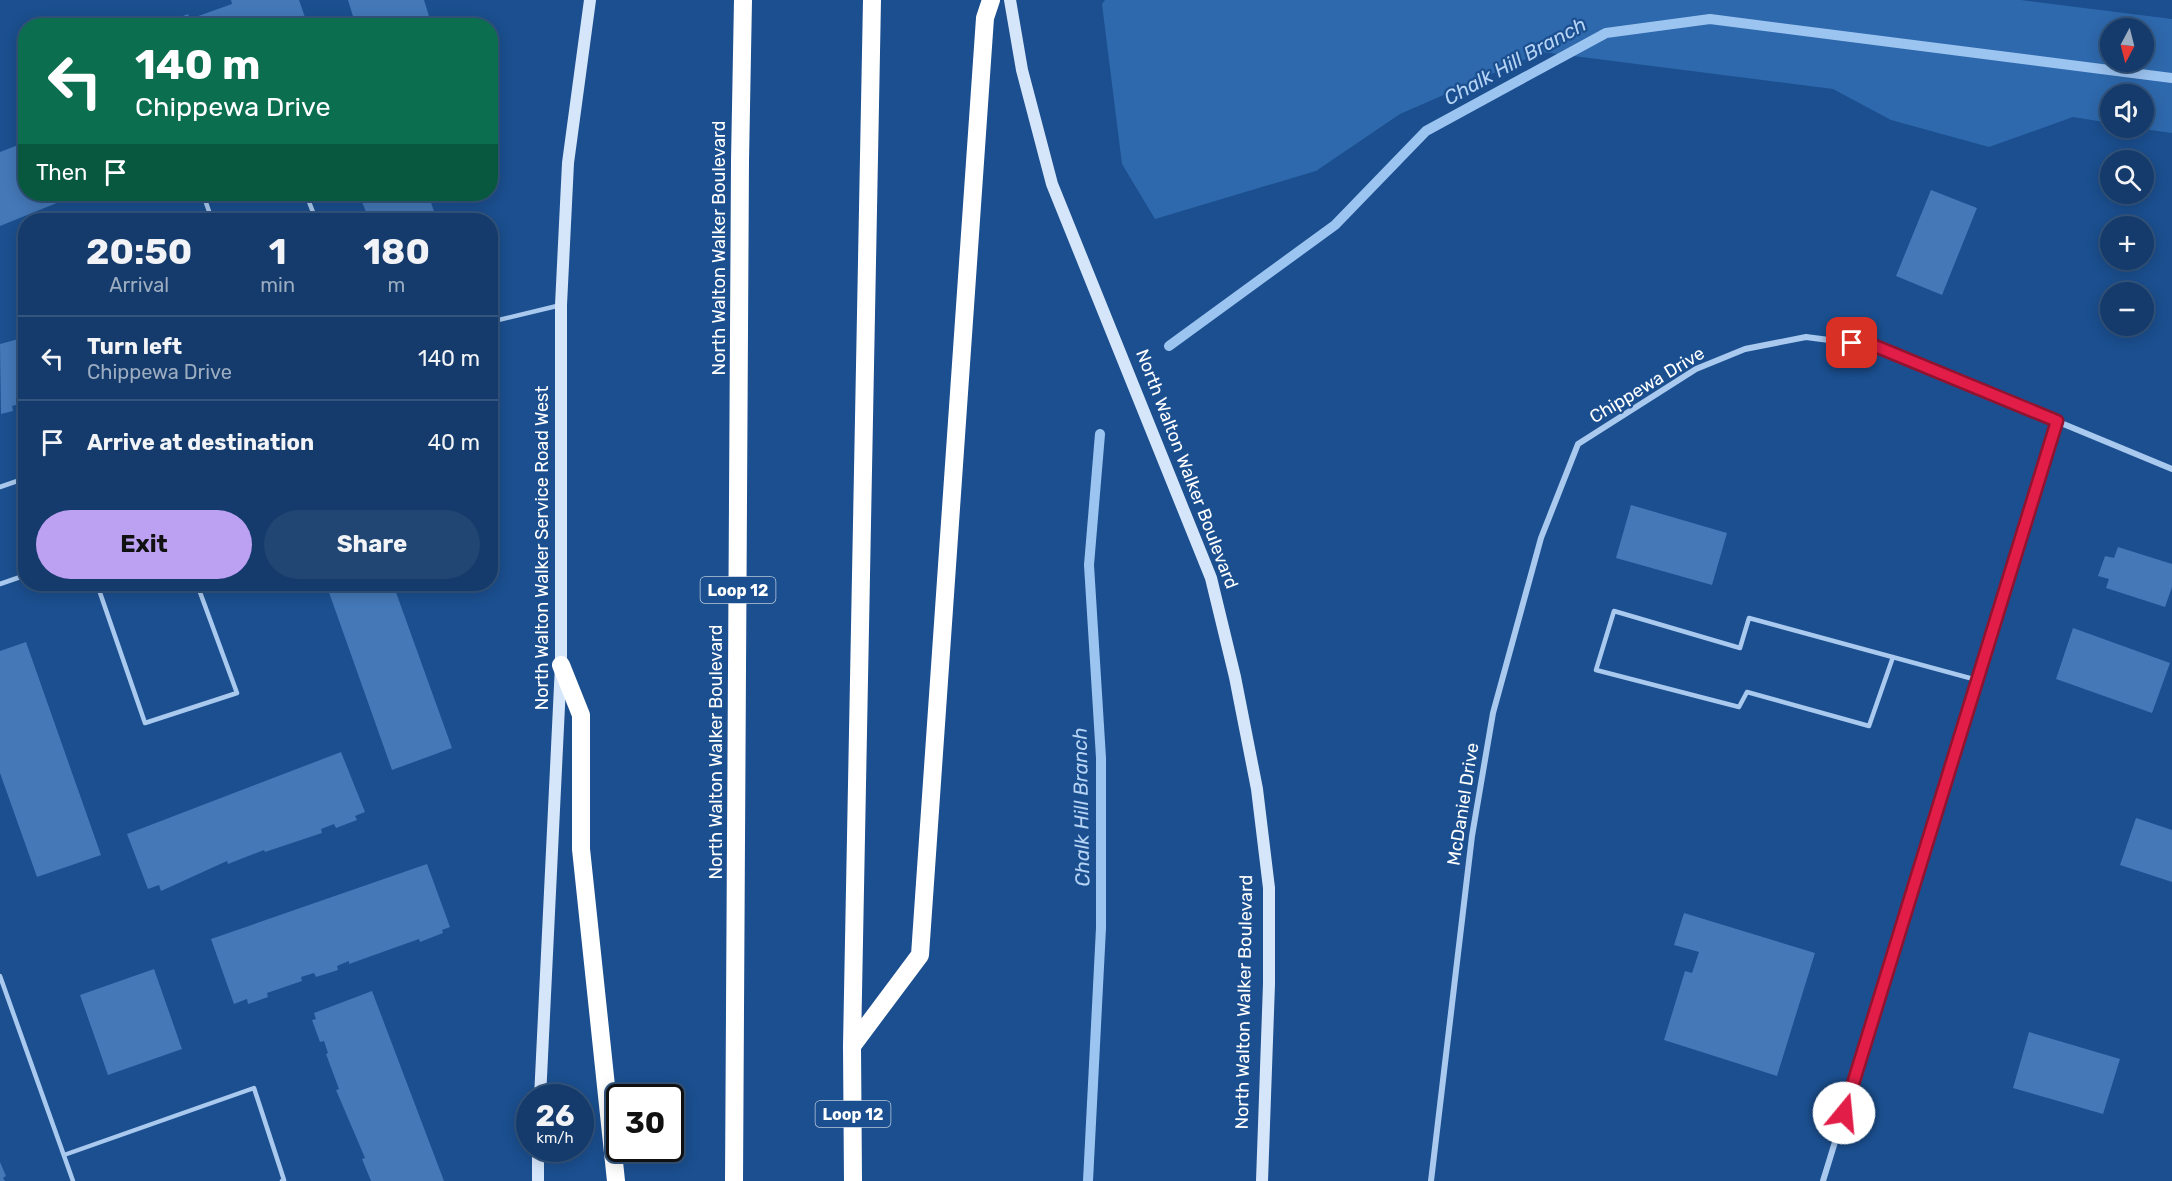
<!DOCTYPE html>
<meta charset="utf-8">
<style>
body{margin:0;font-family:Rubik,sans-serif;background:#214673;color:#f1f3f6;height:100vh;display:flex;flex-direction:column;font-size:22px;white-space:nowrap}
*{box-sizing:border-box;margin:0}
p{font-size:20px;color:#9dadc1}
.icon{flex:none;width:33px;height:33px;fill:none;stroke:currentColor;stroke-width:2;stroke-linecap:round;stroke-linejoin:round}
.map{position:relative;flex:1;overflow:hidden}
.sheet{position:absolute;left:18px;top:213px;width:480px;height:378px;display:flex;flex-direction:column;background:#143b6b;border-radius:24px;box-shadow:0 3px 15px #0003,0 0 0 2px #33557e}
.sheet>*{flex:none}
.banner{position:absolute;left:18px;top:18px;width:480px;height:183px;border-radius:24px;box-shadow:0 3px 15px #0003,0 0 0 2px #33557e;background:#0b6e4f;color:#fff;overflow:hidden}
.needle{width:39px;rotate:187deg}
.controls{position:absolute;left:2100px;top:18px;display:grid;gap:12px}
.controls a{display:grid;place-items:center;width:54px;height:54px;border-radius:50%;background:#143b6b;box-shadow:0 3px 15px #0003,0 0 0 2px #33557e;font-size:30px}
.speed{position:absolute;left:516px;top:1084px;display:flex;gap:12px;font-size:30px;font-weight:700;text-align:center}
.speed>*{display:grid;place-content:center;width:78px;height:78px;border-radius:50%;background:#143b6b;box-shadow:0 3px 15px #0003,0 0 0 2px #33557e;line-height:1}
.speed small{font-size:15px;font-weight:400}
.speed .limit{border:3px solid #111;border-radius:9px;background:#fff;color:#111}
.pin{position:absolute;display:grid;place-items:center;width:51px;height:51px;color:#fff;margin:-26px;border-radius:12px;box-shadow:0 3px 9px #0006}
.me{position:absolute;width:66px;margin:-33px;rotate:17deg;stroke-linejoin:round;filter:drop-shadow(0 0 4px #0008)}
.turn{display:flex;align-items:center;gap:21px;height:126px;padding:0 18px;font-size:27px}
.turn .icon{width:78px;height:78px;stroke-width:2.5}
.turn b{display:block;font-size:42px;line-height:51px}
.then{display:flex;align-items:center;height:57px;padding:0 18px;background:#0003;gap:12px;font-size:22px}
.eta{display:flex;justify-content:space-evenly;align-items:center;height:102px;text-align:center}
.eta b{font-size:36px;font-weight:700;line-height:42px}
.button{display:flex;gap:12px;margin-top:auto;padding:12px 18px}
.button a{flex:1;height:69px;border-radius:36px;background:#bca0f2;color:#111;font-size:24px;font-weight:700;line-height:69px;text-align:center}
.button a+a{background:#214673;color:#f1f3f6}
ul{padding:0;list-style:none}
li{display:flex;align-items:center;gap:18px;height:84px;padding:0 18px;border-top:2px solid #33557e}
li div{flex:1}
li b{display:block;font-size:22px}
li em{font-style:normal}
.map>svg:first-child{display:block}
</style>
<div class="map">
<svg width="2172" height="1181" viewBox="0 0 2172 1181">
<rect width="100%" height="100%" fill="#1b4f8f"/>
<!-- green -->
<path fill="#2e69ad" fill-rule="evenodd" d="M1105,0H2021L2172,19V133L2136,128H2144V94H2110V123L2073,117L1989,147L1891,120L1833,89L1542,52L1400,114L1316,171L1155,219L1122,164L1102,4ZM2110,28H2144V62H2110Z"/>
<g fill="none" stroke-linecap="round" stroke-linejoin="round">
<!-- stream -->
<path stroke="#9cc4f0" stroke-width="10" d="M1169,346L1335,225L1426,131L1606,33L1710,19L2172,78
M1088,1181L1101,928V758L1089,565L1100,434"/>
</g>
<!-- building -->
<path fill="#4478b7" d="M231,0H299L308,26H175L173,20L188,14L190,19L232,4Z
M348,0H424L432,26H356Z
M26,142V194H94L81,199L79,194L0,226V152Z
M1931,190L1977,208L1942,295L1896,276Z
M359,194H428L437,220H369Z
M26,337V402L12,406L13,411L1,414L0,344Z
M1631,505L1727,533L1712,585L1616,558Z
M2118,547L2172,564V587L2165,607L2106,588L2109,579L2098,576L2105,556L2114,558Z
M326,584H393L452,748L392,770Z
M2073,628L2170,663L2152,713L2056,679Z
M26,642L101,855L37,877L0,773V651Z
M341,752L365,812L355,816L357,820L336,828L334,824L321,829L322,833L265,852L264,850L228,864L227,861L161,891L159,885L148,889L127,834Z
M2136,818L2172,830V882L2120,865Z
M427,864L450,927L442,930L443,933L420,942L419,939L349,964V961L337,966L338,970L316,977L314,973L301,977L302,981L267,993L268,997L248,1004L247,999L234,1004L211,939Z
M1684,913L1815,953L1777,1076L1664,1040L1685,971L1692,973L1699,952L1674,945Z
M154,969L182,1049L108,1075L80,995Z
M372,991L444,1181H371L362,1159L365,1158L336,1090L339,1089L326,1054L328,1053L324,1041L320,1042L312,1020L316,1019L314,1013Z
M2029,1032L2120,1059L2103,1114L2013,1088Z
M0,1162L6,1176L3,1178L5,1181H0Z"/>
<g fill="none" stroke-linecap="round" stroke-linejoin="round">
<!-- lane -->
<path stroke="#a9c9ee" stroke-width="4.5" d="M203,194L212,220
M306,194L316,220
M490,322L561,305
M0,487L26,478
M0,584L26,575
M97,584L145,723L237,693L197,584
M1893,657L1869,726L1747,692L1739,707L1596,670L1614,611L1740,648L1749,618L1977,680
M0,976L73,1181
M64,1155L254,1088L284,1180L282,1181"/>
<!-- street -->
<path stroke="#a9c9ee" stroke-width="6" d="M1431,1181L1472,836L1493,713L1541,538L1578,444L1696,369L1745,349L1806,337L1875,346L2172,469
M1823,1181L2057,421"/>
<!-- secondary -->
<path stroke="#d6e6fa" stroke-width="12" d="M1010,0L1022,70L1052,184L1211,578L1235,677L1257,789L1269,888V984L1262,1181
M540,1098L561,665V305L568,163L590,0
M538,1181V1149"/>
<!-- highway -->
<path stroke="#fff" stroke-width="18" d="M561,665L581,715V849L616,1181
M852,1046L920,955L985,18L991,0
M734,1181L740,161L743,0
M853,1181L852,1046L872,0"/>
</g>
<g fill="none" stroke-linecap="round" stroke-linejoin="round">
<!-- route casing -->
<g stroke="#92132f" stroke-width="15">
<path id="route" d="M1844,1113L2057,421L1875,346L1852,343"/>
</g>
<!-- route -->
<use href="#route" stroke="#e11d48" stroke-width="10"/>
</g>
<g text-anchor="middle" stroke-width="4.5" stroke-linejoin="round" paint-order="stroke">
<!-- shield labels -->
<g fill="#1b4f8f" stroke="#bbcadd" stroke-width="1.5">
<rect x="700.5" y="577" width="75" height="26" rx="4.5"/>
<rect x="815.5" y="1101" width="75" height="26" rx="4.5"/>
</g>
<g font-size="16" font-weight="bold" fill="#fff">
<text x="738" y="596">Loop 12</text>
<text x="853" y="1120">Loop 12</text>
</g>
<!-- street labels -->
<g font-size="18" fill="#fff" stroke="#1b4f8f">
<text transform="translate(719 248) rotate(-90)" y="6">North Walton Walker Boulevard</text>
<text transform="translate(1647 385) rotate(-31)" y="6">Chippewa Drive</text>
<text transform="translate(1187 469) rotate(69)" y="6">North Walton Walker Boulevard</text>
<text transform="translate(542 548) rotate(-90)" y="6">North Walton Walker Service Road West</text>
<text transform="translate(716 752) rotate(-90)" y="6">North Walton Walker Boulevard</text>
<text transform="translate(1463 804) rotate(-81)" y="6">McDaniel Drive</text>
<text transform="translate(1244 1002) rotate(-89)" y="6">North Walton Walker Boulevard</text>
</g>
<!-- water labels -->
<g font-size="20" font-style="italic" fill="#b5d3f5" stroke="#1b4f8f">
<text transform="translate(1515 61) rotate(-29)" y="7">Chalk Hill Branch</text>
<text transform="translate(1081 807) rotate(-91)" y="7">Chalk Hill Branch</text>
</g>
</g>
</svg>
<div class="controls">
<a><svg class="needle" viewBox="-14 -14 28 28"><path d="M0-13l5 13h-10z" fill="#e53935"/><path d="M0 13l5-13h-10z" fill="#9dadc1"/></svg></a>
<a><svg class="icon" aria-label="sound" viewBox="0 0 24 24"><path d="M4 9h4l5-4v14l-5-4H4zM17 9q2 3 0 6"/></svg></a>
<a><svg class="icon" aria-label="search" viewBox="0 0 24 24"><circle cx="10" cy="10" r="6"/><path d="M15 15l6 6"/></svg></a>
<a>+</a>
<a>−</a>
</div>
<div class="speed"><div>26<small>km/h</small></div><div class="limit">30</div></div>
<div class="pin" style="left:1852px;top:343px;background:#d93025"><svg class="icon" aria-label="arrive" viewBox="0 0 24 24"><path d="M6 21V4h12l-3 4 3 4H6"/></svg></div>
<svg class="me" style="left:1844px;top:1113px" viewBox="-20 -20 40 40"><circle r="19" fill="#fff"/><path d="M0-13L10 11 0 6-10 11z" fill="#e11d48"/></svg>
<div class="banner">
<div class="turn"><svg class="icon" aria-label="left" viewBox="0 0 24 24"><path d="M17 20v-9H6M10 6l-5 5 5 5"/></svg><div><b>140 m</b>Chippewa Drive</div></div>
<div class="then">Then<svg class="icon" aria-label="arrive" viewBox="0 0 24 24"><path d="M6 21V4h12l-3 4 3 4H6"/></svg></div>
</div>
<section class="sheet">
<div class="eta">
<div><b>20:50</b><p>Arrival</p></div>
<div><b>1</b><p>min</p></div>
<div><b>180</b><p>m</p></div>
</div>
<ul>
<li><svg class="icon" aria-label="left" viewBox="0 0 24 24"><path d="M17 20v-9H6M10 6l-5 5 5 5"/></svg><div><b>Turn left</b><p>Chippewa Drive</p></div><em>140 m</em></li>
<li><svg class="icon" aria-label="arrive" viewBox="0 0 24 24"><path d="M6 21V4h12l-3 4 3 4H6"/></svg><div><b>Arrive at destination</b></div><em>40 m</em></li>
</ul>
<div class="button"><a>Exit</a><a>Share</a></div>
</section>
</div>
